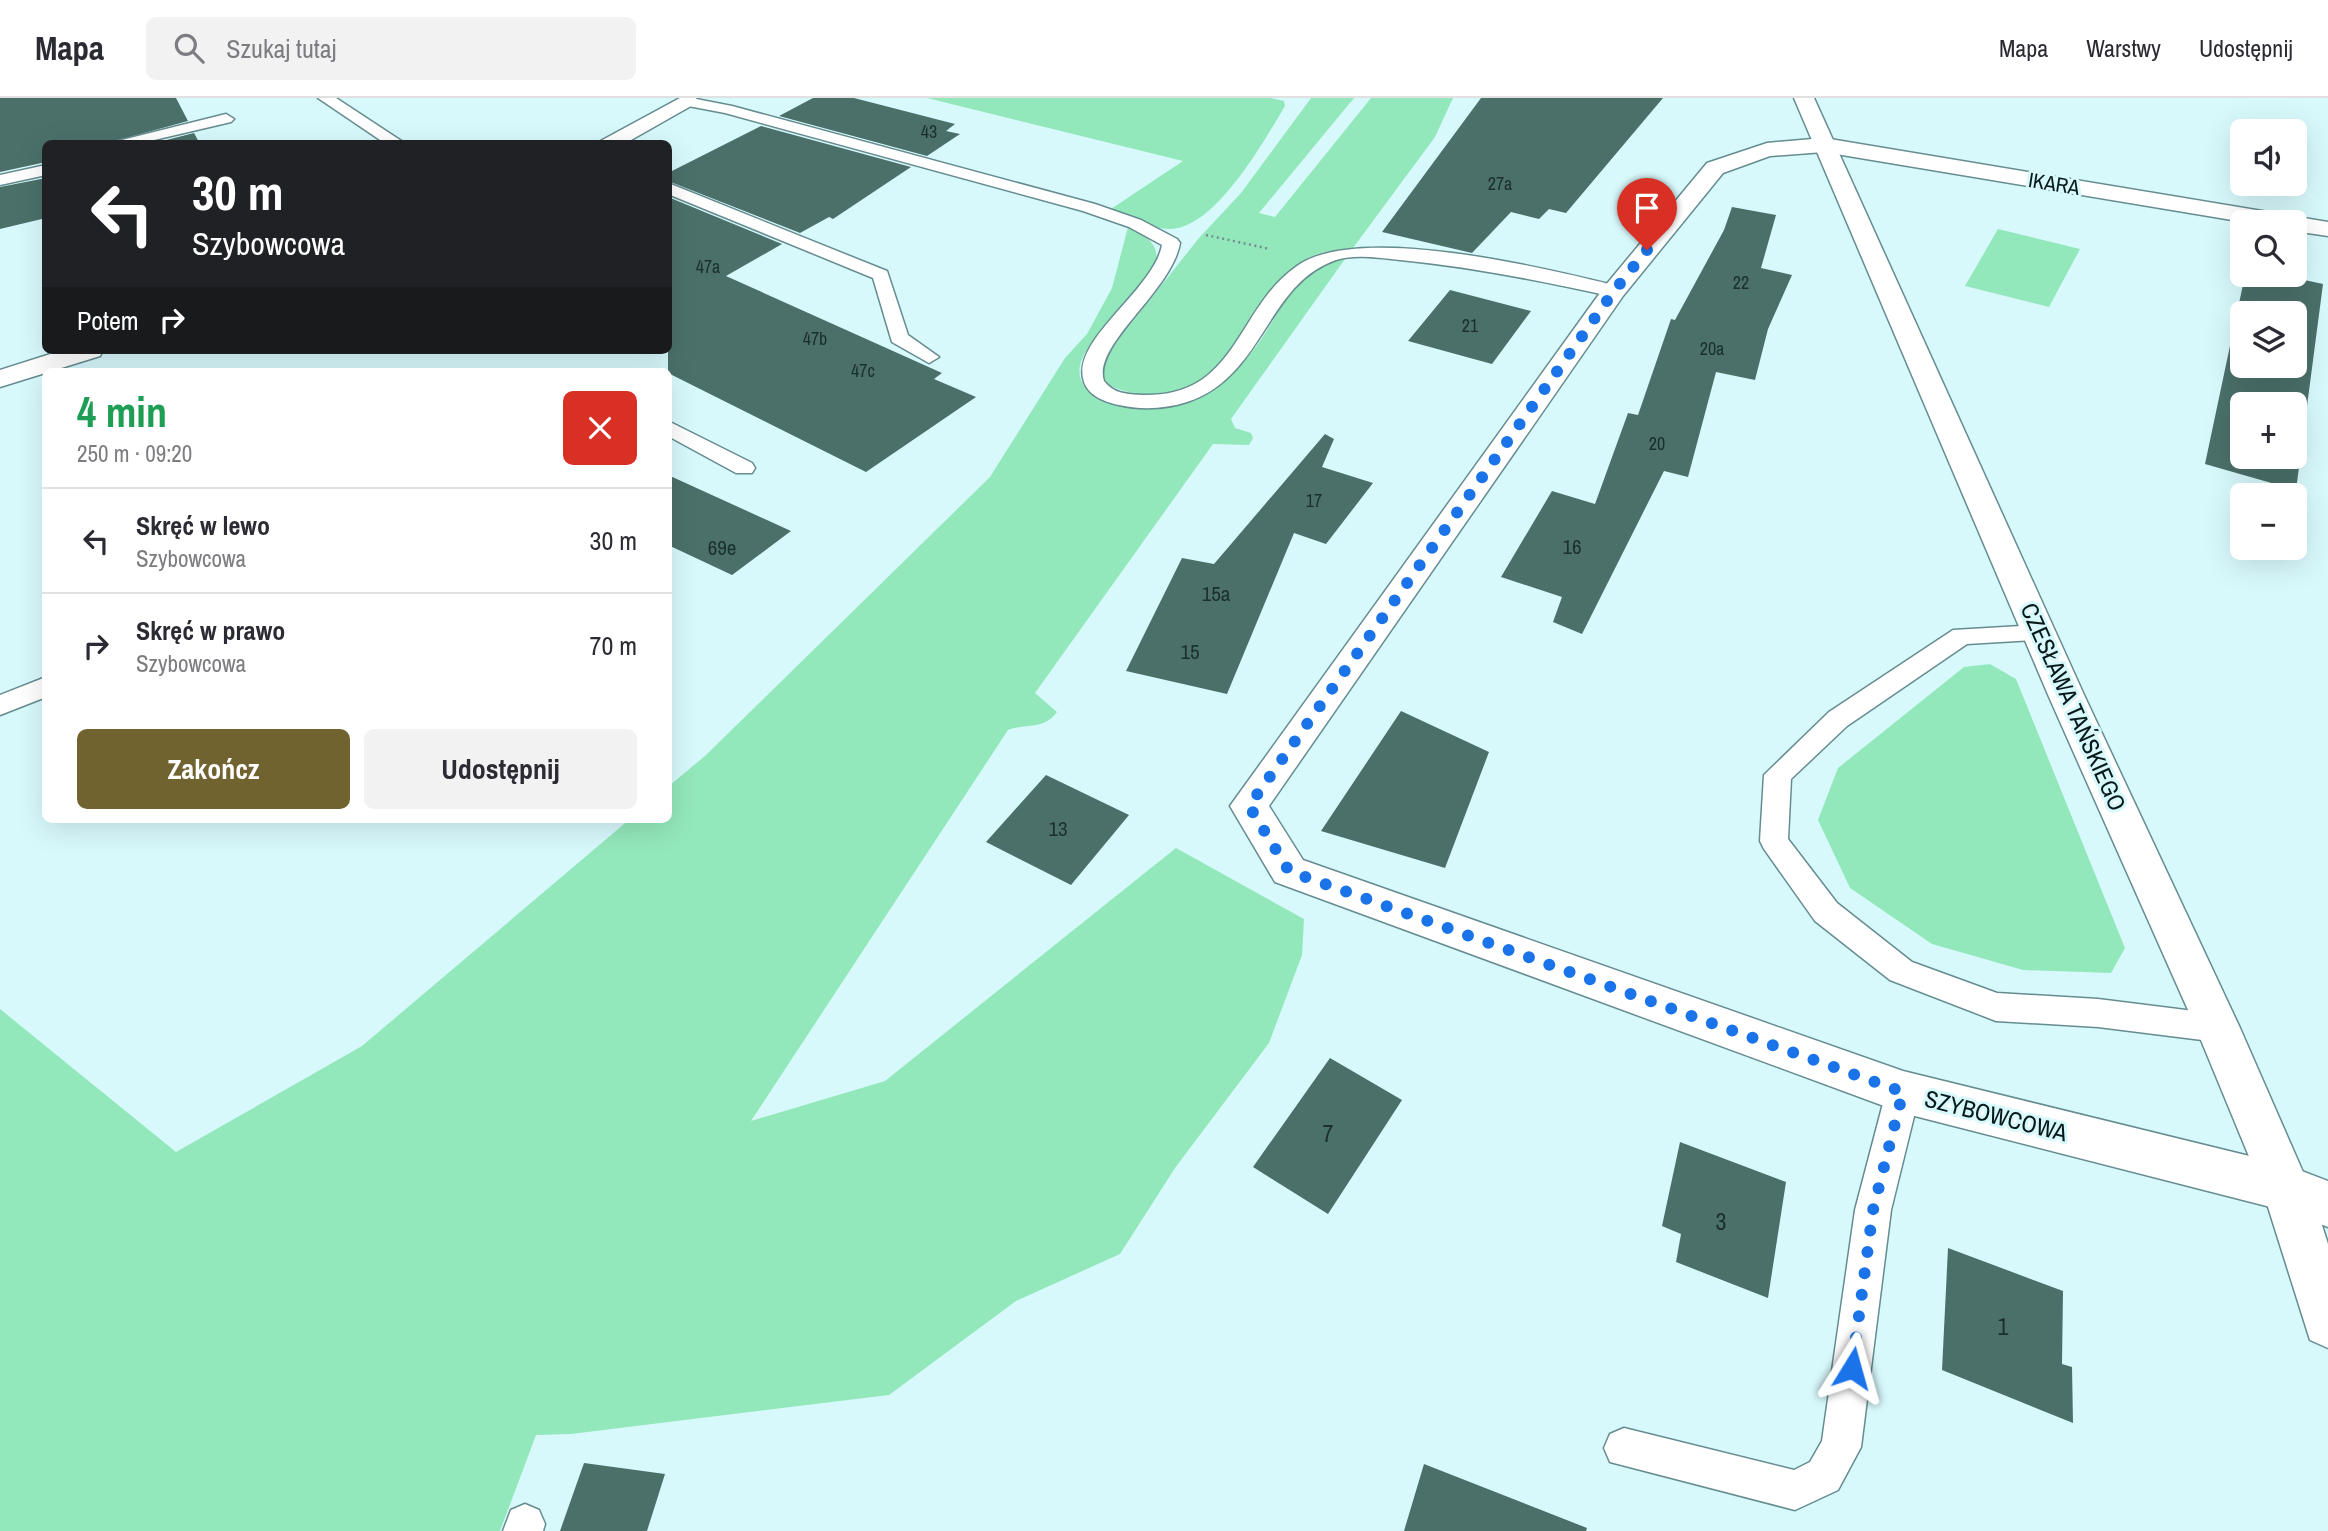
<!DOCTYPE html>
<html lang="pl">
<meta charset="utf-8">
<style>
body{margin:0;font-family:"Archivo Narrow",sans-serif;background:#f2f2f3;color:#2b2b33;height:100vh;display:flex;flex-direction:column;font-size:26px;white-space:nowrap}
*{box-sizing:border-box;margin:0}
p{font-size:23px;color:#7c7c81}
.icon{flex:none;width:38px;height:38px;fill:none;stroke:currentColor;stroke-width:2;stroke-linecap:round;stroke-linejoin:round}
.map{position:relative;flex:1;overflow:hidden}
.side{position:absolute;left:42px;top:270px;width:630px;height:455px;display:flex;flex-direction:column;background:#fff;border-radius:10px;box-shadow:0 7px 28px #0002}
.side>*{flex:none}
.hud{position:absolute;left:42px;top:42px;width:630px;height:214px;border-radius:10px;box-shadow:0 7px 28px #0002;background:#202124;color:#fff;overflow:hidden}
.controls{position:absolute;left:2230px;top:21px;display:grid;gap:14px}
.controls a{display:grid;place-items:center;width:77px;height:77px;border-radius:10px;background:#fff;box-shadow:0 7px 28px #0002;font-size:35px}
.pin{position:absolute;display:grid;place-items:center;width:60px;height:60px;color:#fff;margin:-72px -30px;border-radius:50% 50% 50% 0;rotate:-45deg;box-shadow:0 0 7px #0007}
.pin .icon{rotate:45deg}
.me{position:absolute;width:77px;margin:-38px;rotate:8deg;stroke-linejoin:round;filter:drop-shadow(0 0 5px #0008)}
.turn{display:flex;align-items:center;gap:24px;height:147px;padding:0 35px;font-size:32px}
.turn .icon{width:91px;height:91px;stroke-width:2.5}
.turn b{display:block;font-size:49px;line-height:60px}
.then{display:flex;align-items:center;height:66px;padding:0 35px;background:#0003;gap:14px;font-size:26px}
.round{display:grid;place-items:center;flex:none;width:74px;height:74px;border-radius:10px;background:#f2f2f3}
.head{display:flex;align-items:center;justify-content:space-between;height:119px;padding:0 35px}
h1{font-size:42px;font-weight:800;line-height:52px;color:#1e9e55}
.cta{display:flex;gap:14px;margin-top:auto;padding:14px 35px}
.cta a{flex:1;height:80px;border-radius:10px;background:#716330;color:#fff;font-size:28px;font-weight:800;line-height:80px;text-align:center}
.cta a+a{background:#f2f2f3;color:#2b2b33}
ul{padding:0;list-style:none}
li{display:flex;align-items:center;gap:21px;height:105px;padding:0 35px;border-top:2px solid #e1e1e2}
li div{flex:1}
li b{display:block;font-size:26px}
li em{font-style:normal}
header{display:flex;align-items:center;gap:42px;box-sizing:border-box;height:98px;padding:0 35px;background:#fff;border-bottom:2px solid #e1e1e2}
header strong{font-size:33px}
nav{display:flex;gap:38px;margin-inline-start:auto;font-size:24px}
.search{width:490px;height:63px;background:#f2f2f3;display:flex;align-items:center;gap:18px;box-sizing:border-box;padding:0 24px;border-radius:10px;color:#7c7c81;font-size:26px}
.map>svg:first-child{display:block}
</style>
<header>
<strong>Mapa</strong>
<div class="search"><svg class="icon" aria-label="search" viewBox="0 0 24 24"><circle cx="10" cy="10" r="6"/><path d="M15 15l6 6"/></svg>Szukaj tutaj</div>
<nav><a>Mapa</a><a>Warstwy</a><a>Udostępnij</a></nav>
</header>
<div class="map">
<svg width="2328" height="1433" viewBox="0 0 2328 1433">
<rect width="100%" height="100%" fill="#d8f9fc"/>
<!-- green -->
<path fill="#93e8bb" d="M927,0H1271L1284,3L1285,8C1264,43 1215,131 1170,131C1150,131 1127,120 1108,113L1183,63Z
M1311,0H1354L1259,115L1275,119L1371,0H1453L1435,39L1353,150C1337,152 1321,153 1306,161C1291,170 1281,187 1270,201C1227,260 1192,323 1108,287L1103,277L1104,263L1121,238L1199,140L1241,95Z
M1128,129C1220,167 1058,235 1082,284C1091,302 1110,306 1127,308C1191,316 1229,289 1264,237C1275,220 1285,199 1298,183C1309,169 1329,164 1345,161L1231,321L1235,330L1251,335L1253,340L1249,347L1213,346L1035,595L1057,614C1044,632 1027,625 1008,632L751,1023L885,983L1176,750L1304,821L1302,857L1269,945L1175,1070L1120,1156L1016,1203L889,1297L571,1336L536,1337L500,1433H0V911L176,1054L362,948L630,721H668L669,688L706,657L990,379L1065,260L1087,236L1112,190Z
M1998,131L2080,151L2049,209L1965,188Z
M1990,566L2016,581L2125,850L2111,875L2023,872L1932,846L1850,790L1818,722L1838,670L1964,569Z"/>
<!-- building -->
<path fill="#4b706a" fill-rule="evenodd" d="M0,0H176L188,23L104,46H46V64L0,74Z
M813,0H854L955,26L946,33L960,36L927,58L779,18Z
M1481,0H1663L1566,115L1549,111L1539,121L1511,114L1472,155L1382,134Z
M761,28L911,69L833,121L829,119L800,135L668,83V75Z
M194,35L200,46H151Z
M46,80V120L0,131V89Z
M668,99L782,146L726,178L942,275L934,281L976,299L866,374L668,275Z
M1732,109L1776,117L1761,170L1792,177L1768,231L1755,282L1716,274L1688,379L1664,373L1582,536L1553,524L1562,499L1501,479L1552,393L1595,406L1628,315L1638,317L1671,221L1675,222L1724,132Z
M2245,177H2282L2323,186L2296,392L2205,366ZM2242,215H2294V268H2242ZM2242,306H2294V359H2242Z
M1450,192L1531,213L1492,266L1408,243Z
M1325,336L1334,341L1322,369L1373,385L1326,446L1294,435L1227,596L1126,573L1182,460L1214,466Z
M668,377L791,433L732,477L668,447Z
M1401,613L1489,654L1445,770L1321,733Z
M1046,677L1129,717L1071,787L986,744Z
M1330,960L1402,1002L1328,1116L1253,1069Z
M1680,1044L1786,1084L1768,1200L1676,1164L1681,1136L1662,1128Z
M1948,1150L2063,1193L2062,1266L2072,1269L2073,1325L1942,1272Z
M584,1365L665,1376L647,1433H560Z
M1424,1366L1587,1430L1586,1433H1404Z"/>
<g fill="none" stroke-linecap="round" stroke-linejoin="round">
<!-- service casing -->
<g stroke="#658c90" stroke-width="3">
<path id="service" d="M318,0H336L406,46H386Z
M691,0L732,8L1095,106L1141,122L1177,141L1180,145C1172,193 1092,247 1104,283C1114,296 1127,296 1142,297C1238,300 1235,211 1297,168C1358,124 1549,171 1621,189L1623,193L1614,199C1543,183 1472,169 1400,162C1380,160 1356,156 1336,162C1266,186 1264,279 1187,304C1166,311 1140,312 1119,307C1104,304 1086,297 1083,280C1074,240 1154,191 1162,147L1129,129L1083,113L725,15L683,7L680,4Z
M226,16L234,21L231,24L137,46H106Z
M46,67V77L0,87V77Z
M668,85L887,173L908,237L939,259L929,265L892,244L873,180L668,96Z
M668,323L752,365L755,370L752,375H736L668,338Z
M2040,527L2049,529L2052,535L2049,541L1967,546L1847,628L1791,681L1788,741L1837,805L1912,864L1997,895L2098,901L2218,916L2229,920L2234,930L2229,940L2218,944L2098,929L1996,923L1890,882L1815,823L1764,751L1760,743L1764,677L1829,614L1953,532Z
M46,579V599L0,617V597Z
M1903,979L1915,983L1920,994L1891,1112L1861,1349L1838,1392L1795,1412L1610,1364L1604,1350L1610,1336L1624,1330L1794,1372L1810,1364L1822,1343L1855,1112L1886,994L1891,983Z
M525,1406L539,1412L545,1426L543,1433H503L511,1412Z"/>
</g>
<!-- minor casing -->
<g stroke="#658c90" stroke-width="3">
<path id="minor" d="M680,0H696L698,4L624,46H595Z
M1824,40L2328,124V138L2294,133V124H2244L1824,54L1770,58L1723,75L1623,198L1269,708L1303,762L1903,973L2286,1067L2328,1083V1129L2286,1113L1903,1015L1275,784L1230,708L1605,188L1707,65L1767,45Z
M63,252H103L100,258L0,289V272Z"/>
</g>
<!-- tertiary casing -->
<g stroke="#658c90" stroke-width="3">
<path id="tertiary" d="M1794,0H1814L2085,599L2240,930L2310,1090L2328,1146V1250L2310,1242L2262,1090L2196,930L2049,599Z"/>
</g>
<!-- path -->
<path stroke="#748d8f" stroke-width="2.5" stroke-dasharray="2 3.5" stroke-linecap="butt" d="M1206,137L1270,151"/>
<!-- service -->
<use href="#service" fill="#fff" fill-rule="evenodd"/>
<!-- minor -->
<use href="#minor" fill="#fff" fill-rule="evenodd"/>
<!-- tertiary -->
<use href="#tertiary" fill="#fff" fill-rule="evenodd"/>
</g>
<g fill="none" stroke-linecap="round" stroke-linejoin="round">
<!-- route -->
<path stroke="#1a73e8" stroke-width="12" stroke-dasharray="0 21.6" d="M1647,152L1614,193L1249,708L1289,773L1903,994L1873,1112L1852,1270"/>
</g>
<g text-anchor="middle" stroke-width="6" stroke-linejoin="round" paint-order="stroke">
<!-- far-number labels -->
<g font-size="18" fill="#1a2f2e">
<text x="929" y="40">43</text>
<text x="1500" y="92">27a</text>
<text x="708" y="175">47a</text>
<text x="1741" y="191">22</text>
<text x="1470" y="234">21</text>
<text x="815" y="247">47b</text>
<text x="1712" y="257">20a</text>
<text x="863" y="279">47c</text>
<text x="1657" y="352">20</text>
<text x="1314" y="409">17</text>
</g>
<!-- far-street labels -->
<g font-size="21" fill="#09191a" stroke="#d8f9fc">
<text transform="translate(2054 86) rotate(9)" y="7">IKARA</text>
</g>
<!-- number labels -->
<g font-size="21" fill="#1a2f2e">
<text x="1572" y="456">16</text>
<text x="722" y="457">69e</text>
<text x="1216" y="503">15a</text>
<text x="1190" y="561">15</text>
<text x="1058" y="738">13</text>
</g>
<!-- street labels -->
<g font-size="24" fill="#09191a" stroke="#d8f9fc">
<text transform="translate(2073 609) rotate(66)" y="8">CZESŁAWA TAŃSKIEGO</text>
<text transform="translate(1996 1018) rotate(14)" y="8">SZYBOWCOWA</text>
</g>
<!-- near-number labels -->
<g font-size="24" fill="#1a2f2e">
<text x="1328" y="1044">7</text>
<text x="1721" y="1132">3</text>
<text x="2003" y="1237">1</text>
</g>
</g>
</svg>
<div class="controls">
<a><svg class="icon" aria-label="sound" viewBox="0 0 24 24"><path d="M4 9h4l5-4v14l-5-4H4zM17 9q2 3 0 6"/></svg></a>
<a><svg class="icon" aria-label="search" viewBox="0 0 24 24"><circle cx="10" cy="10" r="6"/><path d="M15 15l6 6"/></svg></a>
<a><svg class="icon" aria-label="layers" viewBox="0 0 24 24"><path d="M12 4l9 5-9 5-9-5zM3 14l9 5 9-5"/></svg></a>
<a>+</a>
<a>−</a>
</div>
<div class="pin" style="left:1647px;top:152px;background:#d93025"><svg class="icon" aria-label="arrive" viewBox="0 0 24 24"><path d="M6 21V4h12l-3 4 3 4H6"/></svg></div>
<svg class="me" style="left:1852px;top:1270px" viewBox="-20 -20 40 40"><path d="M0-17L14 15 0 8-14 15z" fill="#1a73e8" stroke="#fff" stroke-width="4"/></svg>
<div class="hud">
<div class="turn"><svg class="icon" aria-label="left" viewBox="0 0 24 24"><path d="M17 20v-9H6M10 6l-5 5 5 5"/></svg><div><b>30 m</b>Szybowcowa</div></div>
<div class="then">Potem<svg class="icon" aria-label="right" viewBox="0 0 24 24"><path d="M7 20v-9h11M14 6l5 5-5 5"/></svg></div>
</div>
<section class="side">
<div class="head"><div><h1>4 min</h1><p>250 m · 09:20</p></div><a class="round" style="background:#d93025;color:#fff"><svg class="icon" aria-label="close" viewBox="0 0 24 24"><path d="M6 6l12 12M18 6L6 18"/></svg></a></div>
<ul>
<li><svg class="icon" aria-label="left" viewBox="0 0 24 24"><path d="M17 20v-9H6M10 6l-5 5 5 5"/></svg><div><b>Skręć w lewo</b><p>Szybowcowa</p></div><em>30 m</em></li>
<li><svg class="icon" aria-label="right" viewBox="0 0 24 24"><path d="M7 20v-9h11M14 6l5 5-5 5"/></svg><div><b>Skręć w prawo</b><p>Szybowcowa</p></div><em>70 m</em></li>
</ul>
<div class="cta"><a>Zakończ</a><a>Udostępnij</a></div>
</section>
</div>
